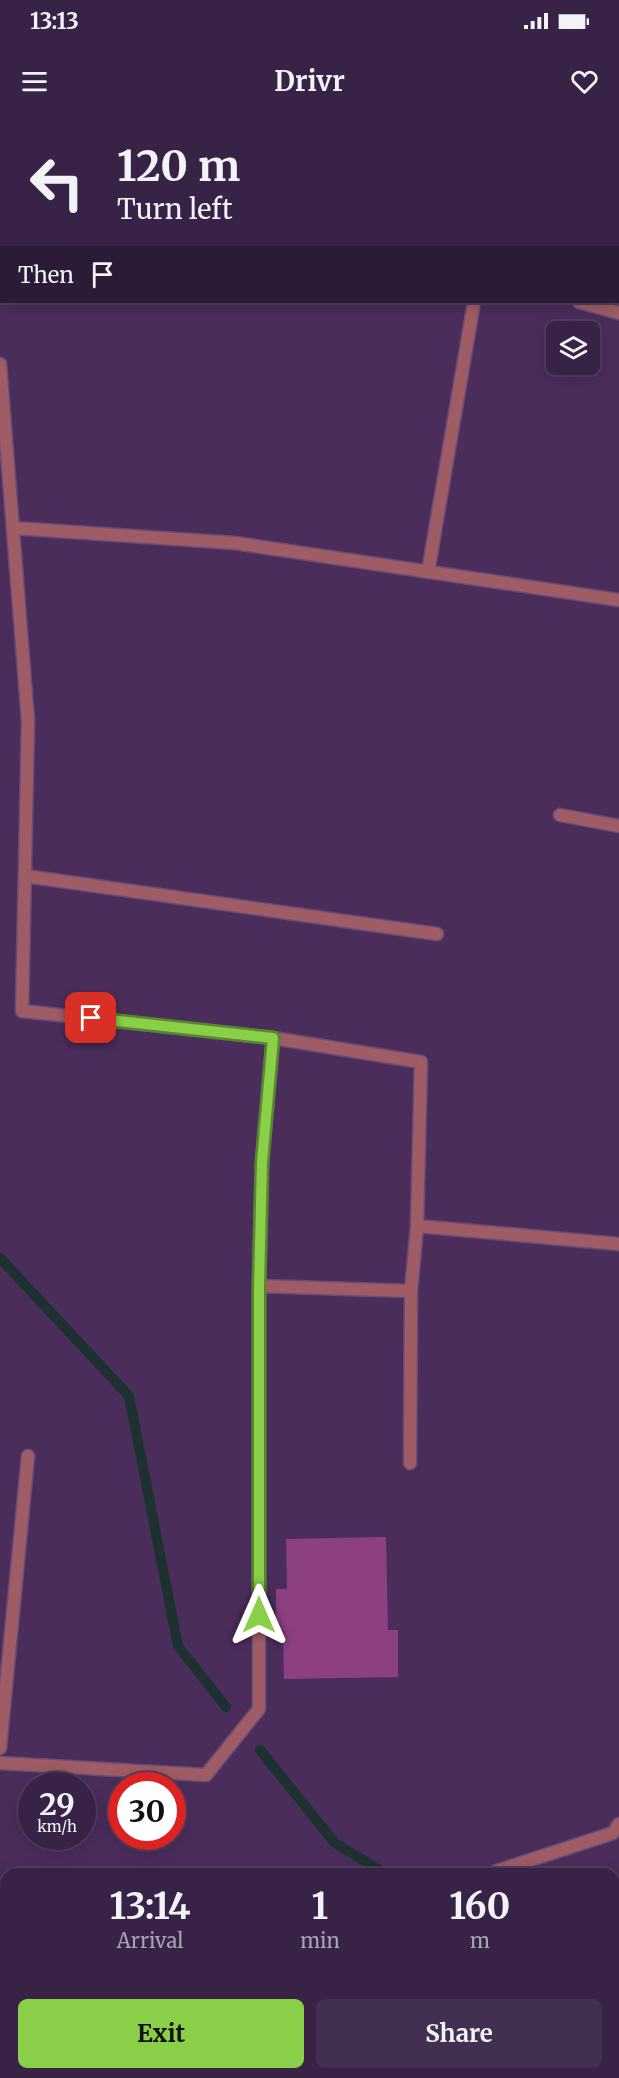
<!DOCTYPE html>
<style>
body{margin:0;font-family:Merriweather,serif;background:#432f50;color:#f1f3f6;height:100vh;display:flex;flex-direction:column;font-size:22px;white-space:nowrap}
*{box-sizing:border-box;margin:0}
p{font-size:20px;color:#aba4b3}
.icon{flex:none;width:33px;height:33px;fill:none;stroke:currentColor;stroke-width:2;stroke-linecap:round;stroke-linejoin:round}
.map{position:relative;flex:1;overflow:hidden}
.drawer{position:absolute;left:0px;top:1748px;width:620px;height:212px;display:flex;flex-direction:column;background:#382245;border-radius:18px 18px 0 0;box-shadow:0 3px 15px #0003,0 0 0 2px #523f5e}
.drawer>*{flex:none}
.banner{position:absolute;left:0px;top:0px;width:620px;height:183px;box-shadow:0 3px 15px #0003,0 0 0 2px #523f5e;background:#382245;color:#f1f3f6;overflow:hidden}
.controls{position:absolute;left:546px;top:201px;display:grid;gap:12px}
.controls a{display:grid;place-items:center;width:54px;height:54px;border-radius:9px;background:#382245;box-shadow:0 3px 15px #0003,0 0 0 2px #523f5e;font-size:30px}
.speed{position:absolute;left:18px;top:1652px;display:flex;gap:12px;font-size:30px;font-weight:700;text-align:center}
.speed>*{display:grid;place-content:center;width:78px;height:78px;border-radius:50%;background:#382245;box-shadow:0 3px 15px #0003,0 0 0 2px #523f5e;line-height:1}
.speed small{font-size:15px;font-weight:400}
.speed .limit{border:9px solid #d22;background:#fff;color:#111}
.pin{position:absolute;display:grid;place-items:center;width:51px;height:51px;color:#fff;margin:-26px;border-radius:12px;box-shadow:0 3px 9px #0006}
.me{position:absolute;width:66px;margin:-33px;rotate:0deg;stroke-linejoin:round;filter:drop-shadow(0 0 4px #0008)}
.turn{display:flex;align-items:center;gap:21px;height:126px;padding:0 18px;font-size:27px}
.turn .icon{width:78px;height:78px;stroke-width:2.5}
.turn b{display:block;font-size:42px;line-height:51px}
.then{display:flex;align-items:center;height:57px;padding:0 18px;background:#0003;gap:12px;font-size:22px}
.eta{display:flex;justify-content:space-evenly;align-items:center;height:102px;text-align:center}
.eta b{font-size:36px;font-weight:700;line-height:42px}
.button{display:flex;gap:12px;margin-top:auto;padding:12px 18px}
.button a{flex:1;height:69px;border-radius:9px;background:#89cf48;color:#111;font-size:24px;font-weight:700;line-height:69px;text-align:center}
.button a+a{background:#432f50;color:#f1f3f6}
.status{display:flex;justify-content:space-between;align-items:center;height:42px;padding:0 30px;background:#382245;direction:ltr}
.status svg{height:16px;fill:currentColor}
header{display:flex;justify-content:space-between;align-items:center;height:78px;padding:0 18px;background:#382245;font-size:27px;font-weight:700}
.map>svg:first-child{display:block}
</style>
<div class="status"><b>13:13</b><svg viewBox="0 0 49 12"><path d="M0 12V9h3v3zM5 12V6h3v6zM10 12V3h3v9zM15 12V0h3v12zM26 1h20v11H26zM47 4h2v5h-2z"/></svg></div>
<header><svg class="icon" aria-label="menu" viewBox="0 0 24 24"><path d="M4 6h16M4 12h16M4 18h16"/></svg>Drivr<svg class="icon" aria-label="heart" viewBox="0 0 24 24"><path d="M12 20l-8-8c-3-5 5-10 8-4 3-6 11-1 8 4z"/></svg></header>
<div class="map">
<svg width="619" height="1958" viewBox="0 0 619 1958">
<rect width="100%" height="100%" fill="#4b2d5c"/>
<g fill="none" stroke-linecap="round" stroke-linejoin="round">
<!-- stream -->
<path stroke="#1c3130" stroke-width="10" d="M0,1138L129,1276L178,1526L226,1587
M260,1630L335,1723L386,1754
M614,1855L619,1856"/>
</g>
<!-- building -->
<path fill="#8c4082" d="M386,1417L388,1510H398V1557L284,1559L283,1511H276V1469H287L286,1419Z
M1,1826H6V1896H1Z
M141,1953H283L282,1958H140Z
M293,1953H381V1958H293Z"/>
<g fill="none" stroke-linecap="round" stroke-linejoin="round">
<!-- street casing -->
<g stroke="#674c77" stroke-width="15">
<path id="street" d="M72,0L76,2
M325,0L331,2
M23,2L24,0
M153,2L154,0
M618,73L619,74
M0,120L2,112
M579,182L619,193
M0,244L28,601L22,891L273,918L421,942L417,1106L619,1124
M13,408L235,423L619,480
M428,452L474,182
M560,695L619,706
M25,756L437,814
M259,1166L411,1171
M410,1343L411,1171L417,1106
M0,1628L28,1336
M0,1643L206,1655L259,1589V1166L262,1043L273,918
M497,1754V1751L613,1713L619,1704
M0,1792H6
M473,1958V1953"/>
</g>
<!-- street -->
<use href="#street" stroke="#9f5c64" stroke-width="12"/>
</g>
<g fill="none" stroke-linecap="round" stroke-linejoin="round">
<!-- route casing -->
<g stroke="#59872f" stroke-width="15">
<path id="route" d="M91,898L273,918L262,1042L259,1166V1495"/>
</g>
<!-- route -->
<use href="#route" stroke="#89cf48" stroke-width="10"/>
</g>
</svg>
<div class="controls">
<a><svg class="icon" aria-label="layers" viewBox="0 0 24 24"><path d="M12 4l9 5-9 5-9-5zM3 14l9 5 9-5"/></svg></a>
</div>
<div class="speed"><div>29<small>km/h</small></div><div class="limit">30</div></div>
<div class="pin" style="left:91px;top:898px;background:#d93025"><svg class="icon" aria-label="arrive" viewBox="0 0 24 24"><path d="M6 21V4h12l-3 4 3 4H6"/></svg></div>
<svg class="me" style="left:259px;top:1495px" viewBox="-20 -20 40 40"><path d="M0-17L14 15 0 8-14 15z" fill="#89cf48" stroke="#fff" stroke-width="4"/></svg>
<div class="banner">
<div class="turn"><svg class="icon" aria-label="left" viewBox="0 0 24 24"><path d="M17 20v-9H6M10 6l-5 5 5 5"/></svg><div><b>120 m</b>Turn left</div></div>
<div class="then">Then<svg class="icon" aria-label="arrive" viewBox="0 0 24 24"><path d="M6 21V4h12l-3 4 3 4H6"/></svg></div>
</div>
<section class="drawer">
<div class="eta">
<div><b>13:14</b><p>Arrival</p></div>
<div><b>1</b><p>min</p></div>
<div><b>160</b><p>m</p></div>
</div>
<div class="button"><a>Exit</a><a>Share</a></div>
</section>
</div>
